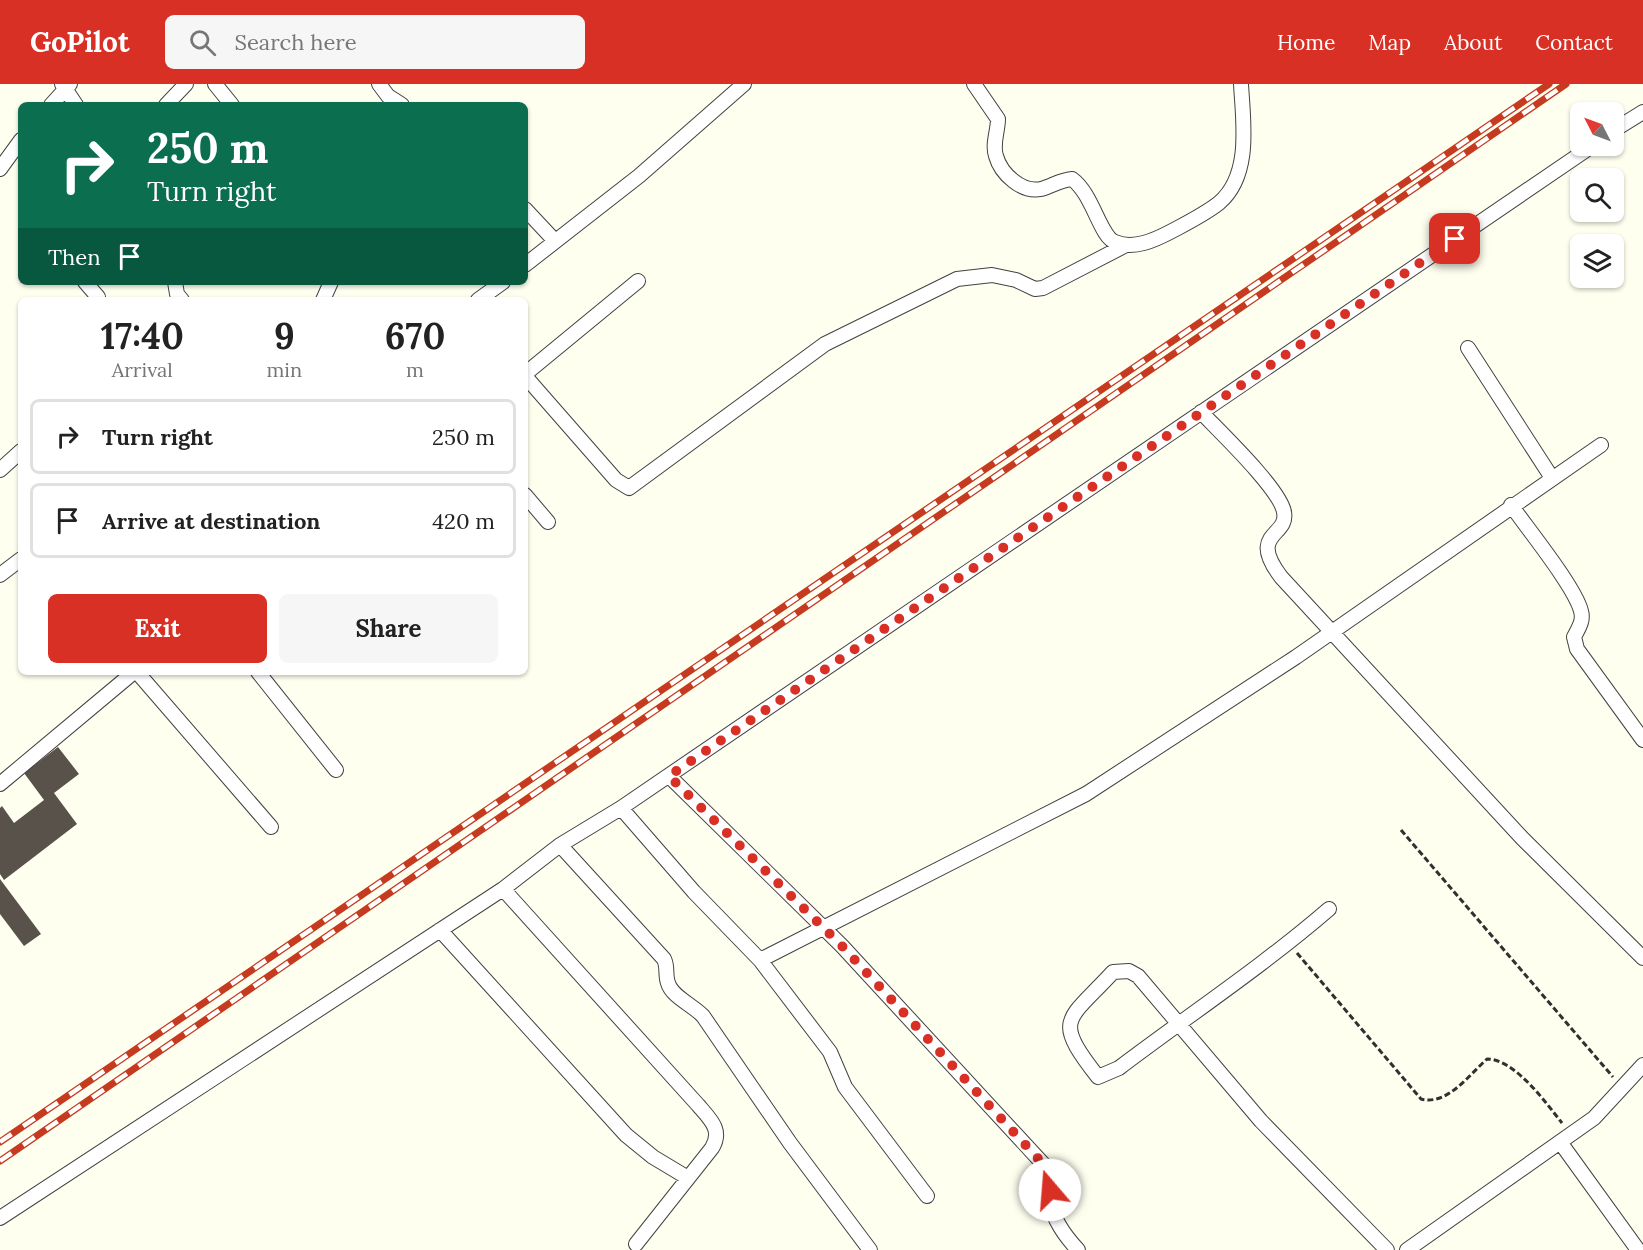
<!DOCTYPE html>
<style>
body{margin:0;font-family:Lora,serif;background:#f6f6f6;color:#222;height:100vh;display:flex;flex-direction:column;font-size:22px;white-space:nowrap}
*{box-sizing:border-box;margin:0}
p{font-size:20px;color:#767676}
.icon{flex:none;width:33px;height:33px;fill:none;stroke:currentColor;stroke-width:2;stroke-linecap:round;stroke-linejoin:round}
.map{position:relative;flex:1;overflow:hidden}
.side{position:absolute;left:18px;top:213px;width:510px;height:378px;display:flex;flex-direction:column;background:#fff;border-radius:9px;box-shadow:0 2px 4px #0004}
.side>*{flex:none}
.hud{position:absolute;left:18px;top:18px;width:510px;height:183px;border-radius:9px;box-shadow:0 2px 4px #0004;background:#0b6e4f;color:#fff;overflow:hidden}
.needle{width:39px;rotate:312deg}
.controls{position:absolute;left:1570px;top:18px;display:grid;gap:12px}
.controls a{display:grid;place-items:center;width:54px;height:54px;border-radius:9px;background:#fff;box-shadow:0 2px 4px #0004;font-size:30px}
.pin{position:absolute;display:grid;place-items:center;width:51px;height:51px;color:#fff;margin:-26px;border-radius:12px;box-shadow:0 3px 9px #0006}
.me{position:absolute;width:66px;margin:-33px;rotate:342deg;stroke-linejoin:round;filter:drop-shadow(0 0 4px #0008)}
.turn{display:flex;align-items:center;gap:21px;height:126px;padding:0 30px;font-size:27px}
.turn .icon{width:78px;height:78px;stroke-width:2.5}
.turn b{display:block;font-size:42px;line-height:51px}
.then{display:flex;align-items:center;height:57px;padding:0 30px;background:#0003;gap:12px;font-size:22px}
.eta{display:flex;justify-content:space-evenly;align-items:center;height:102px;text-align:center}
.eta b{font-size:36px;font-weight:800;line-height:42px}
.action{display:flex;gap:12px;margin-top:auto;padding:12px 30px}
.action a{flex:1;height:69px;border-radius:9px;background:#d93025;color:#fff;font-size:24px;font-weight:800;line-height:69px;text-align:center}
.action a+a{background:#f6f6f6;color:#222}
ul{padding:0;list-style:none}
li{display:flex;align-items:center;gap:18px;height:75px;margin:0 12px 9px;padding:0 18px;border:3px solid #e0e0e0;border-radius:9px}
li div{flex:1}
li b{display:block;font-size:22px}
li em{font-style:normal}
header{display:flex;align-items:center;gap:36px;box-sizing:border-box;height:84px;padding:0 30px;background:#d93025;color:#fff}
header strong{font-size:28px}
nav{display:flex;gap:33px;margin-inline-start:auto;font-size:21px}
.search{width:420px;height:54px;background:#f6f6f6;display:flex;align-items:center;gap:15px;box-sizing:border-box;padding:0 21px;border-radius:9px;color:#767676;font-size:22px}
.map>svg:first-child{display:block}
</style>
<header>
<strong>GoPilot</strong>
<div class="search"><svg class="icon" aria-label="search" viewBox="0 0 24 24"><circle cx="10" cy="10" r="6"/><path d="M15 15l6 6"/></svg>Search here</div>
<nav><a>Home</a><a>Map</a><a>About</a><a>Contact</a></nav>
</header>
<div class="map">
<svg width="1643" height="1166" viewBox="0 0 1643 1166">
<rect width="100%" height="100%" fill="#fffff0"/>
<!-- building -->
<path fill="#58524a" d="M58,663L79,690L54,709L77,740L4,796L0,790V724L2,722L14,739L44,716L24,689Z
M0,795L41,850L24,862L0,830Z"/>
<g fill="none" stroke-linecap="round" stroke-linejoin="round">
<!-- minor casing -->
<g stroke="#424242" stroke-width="16">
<path id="minor" d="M62,0L76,21
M215,0L232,21
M379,0L388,12L402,21
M974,0L998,35C998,47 992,60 996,72C1001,90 1022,109 1041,105C1052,102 1060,96 1072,95C1093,110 1100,153 1115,158C1134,166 1155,156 1172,147C1187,139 1205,130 1219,119C1252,91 1243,37 1241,0
M51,21L70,0
M166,21L186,0
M1614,46L1643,28
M0,85L21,56
M525,125L555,157
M525,181L639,92L744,0
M85,198L98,213
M175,198L177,210L182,216
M323,216L331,198
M478,216L503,198
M1468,264L1552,394
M525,290L638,197
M525,292L616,396L629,404L825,260L957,195L992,191L1016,196L1035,205L1043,204L1126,161
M1201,328C1220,348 1280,405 1284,428C1289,453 1247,448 1281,493L1522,754L1643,874
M0,386L21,367
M525,411L548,438
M1511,421C1527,444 1575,503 1581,527C1584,537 1578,545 1574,553L1577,565L1643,656
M0,491L21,475
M137,588L271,743
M258,588L336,686
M669,692L842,862L1045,1082C1051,1093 1049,1103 1050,1115C1052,1135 1065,1152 1078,1166
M0,700L134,588
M621,724L694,808L760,876L830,968L845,1003L927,1112
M560,761L664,875C668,883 665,891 668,899C672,913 693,921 703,932L790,1059L870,1166
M503,805L698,1021C710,1035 723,1046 712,1064L636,1160
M1329,825C1263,882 1189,931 1119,984L1098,993C1052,934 1067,938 1113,888L1129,887L1138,892L1261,1037L1387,1166
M440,846L626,1051L653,1073L688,1094
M760,876L1086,710L1296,573L1601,361
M1560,1058L1638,1166
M0,1134L503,805L560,761L621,724L1592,62
M1407,1166L1594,1034L1643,981"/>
</g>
<!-- path -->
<path stroke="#313131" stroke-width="3" stroke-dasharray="6 3" stroke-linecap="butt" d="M1401,746L1613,993
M1297,869L1421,1015C1447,1022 1469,991 1487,975C1515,975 1546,1019 1562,1039"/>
<!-- minor -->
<use href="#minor" stroke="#fff" stroke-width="14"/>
<!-- rail casing -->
<g stroke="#c63a1f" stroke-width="7">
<path id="rail" d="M0,1058L1549,0
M0,1077L1566,0"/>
</g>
<!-- rail -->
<use href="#rail" stroke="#fff" stroke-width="4.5" stroke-dasharray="14" stroke-linecap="butt"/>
</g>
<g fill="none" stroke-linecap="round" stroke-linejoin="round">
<!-- route -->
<path stroke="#d93025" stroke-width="10" stroke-dasharray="0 18" d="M1050,1106V1091L1045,1082L842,862L669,692L1455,155"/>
</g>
</svg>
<div class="controls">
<a><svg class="needle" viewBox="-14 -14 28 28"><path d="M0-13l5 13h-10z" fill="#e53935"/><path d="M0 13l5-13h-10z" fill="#767676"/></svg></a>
<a><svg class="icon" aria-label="search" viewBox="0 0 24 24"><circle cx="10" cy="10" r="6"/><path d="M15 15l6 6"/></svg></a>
<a><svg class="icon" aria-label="layers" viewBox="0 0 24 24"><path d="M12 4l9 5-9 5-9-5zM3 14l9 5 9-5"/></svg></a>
</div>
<div class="pin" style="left:1455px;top:155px;background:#d93025"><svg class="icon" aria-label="arrive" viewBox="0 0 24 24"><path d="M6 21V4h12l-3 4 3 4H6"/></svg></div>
<svg class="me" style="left:1050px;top:1106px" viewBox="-20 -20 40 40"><circle r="19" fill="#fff"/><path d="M0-13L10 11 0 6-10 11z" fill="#d93025"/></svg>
<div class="hud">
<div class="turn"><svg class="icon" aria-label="right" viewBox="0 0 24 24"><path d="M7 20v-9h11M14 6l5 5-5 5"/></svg><div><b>250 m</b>Turn right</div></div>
<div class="then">Then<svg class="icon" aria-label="arrive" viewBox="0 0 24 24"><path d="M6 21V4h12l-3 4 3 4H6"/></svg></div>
</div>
<section class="side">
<div class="eta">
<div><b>17:40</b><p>Arrival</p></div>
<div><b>9</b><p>min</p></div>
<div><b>670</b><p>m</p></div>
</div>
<ul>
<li><svg class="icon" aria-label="right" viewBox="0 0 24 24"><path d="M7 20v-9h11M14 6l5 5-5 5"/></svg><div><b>Turn right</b></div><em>250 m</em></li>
<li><svg class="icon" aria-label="arrive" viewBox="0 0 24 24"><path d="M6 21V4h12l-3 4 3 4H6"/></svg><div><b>Arrive at destination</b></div><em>420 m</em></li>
</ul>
<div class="action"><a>Exit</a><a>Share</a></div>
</section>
</div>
